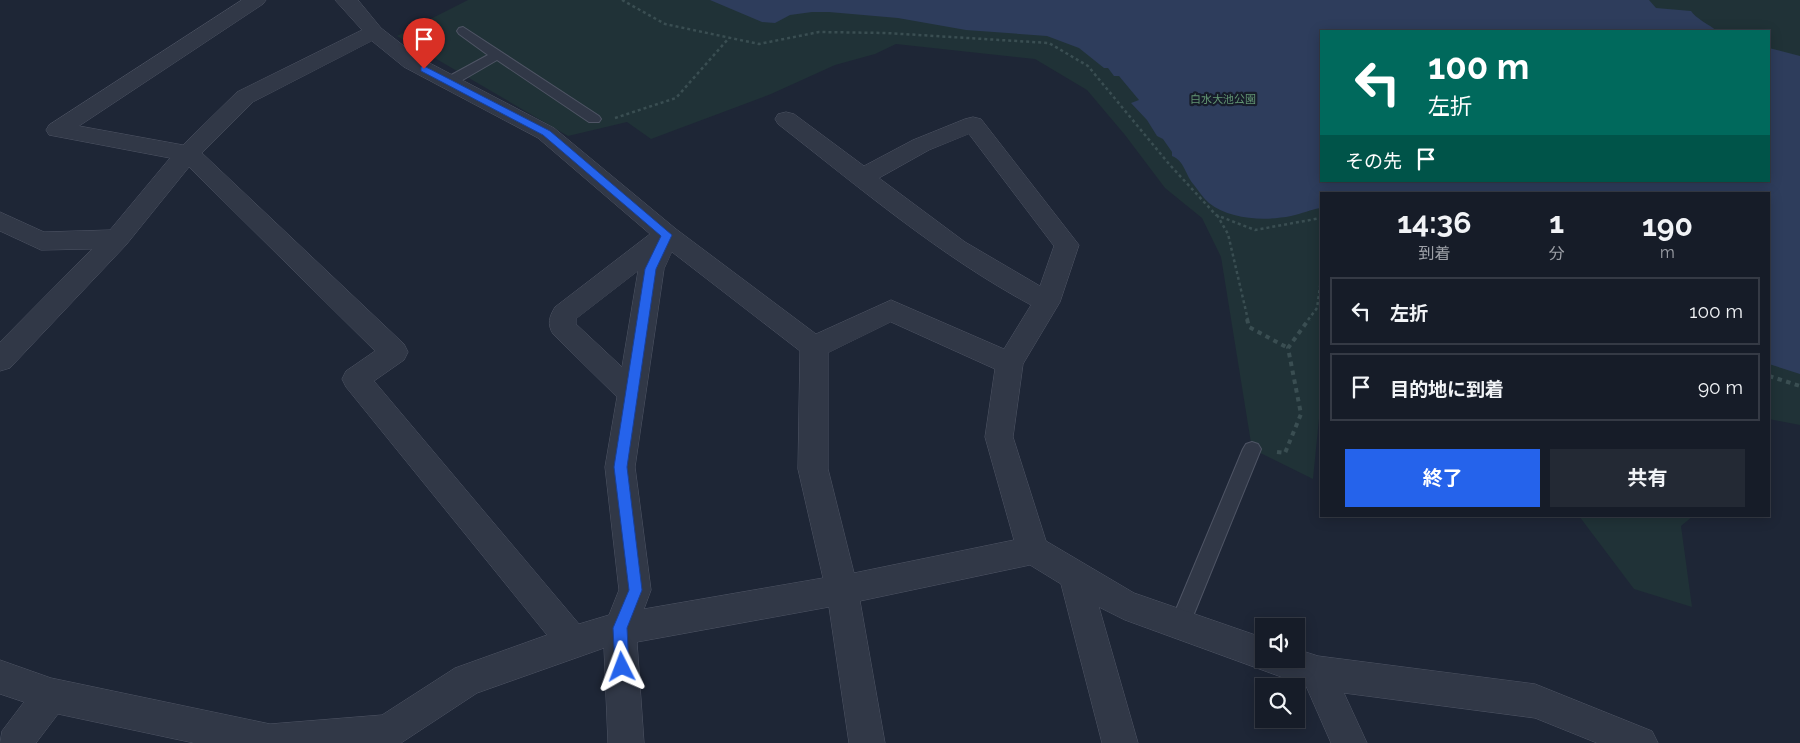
<!DOCTYPE html>
<html lang="ja">
<meta charset="utf-8">
<style>
body{margin:0;font-family:Raleway,"Noto Sans JP",sans-serif;background:#232934;color:#f1f3f6;height:100vh;display:flex;flex-direction:column;font-size:19px;white-space:nowrap}
*{box-sizing:border-box;margin:0}
p{font-size:16px;color:#9ea1a8}
.icon{flex:none;width:28px;height:28px;fill:none;stroke:currentColor;stroke-width:2;stroke-linecap:round;stroke-linejoin:round}
.map{position:relative;flex:1;overflow:hidden}
.drawer{position:absolute;left:1320px;top:192px;width:450px;height:325px;display:flex;flex-direction:column;background:#161c28;border-radius:0px;box-shadow:0 2px 12px #0003,0 0 0 1px #353a45}
.drawer>*{flex:none}
.banner{position:absolute;left:1320px;top:30px;width:450px;height:152px;border-radius:0px;box-shadow:0 2px 12px #0003,0 0 0 1px #353a45;background:#00695c;color:#fff;overflow:hidden}
.fabs{position:absolute;left:1255px;top:618px;display:grid;gap:10px}
.fabs a{display:grid;place-items:center;width:50px;height:50px;border-radius:0px;background:#161c28;box-shadow:0 2px 12px #0003,0 0 0 1px #353a45;font-size:25px}
.pin{position:absolute;display:grid;place-items:center;width:42px;height:42px;color:#fff;margin:-51px -21px;border-radius:50% 50% 50% 0;rotate:-45deg;box-shadow:0 0 5px #0007}
.pin .icon{rotate:45deg}
.me{position:absolute;width:55px;margin:-28px;rotate:357deg;stroke-linejoin:round;filter:drop-shadow(0 0 4px #0008)}
.turn{display:flex;align-items:center;gap:18px;height:105px;padding:0 25px;font-size:22px}
.turn .icon{width:65px;height:65px;stroke-width:2.5}
.turn b{display:block;font-size:35px;line-height:42px}
.then{display:flex;align-items:center;height:48px;padding:0 25px;background:#0003;gap:10px;font-size:19px}
.eta{display:flex;justify-content:space-evenly;align-items:center;height:85px;text-align:center}
.eta b{font-size:30px;font-weight:700;line-height:35px}
.cta{display:flex;gap:10px;margin-top:auto;padding:10px 25px}
.cta a{flex:1;height:58px;border-radius:0px;background:#2563eb;color:#fff;font-size:20px;font-weight:700;line-height:58px;text-align:center}
.cta a+a{background:#232934;color:#f1f3f6}
ul{padding:0;list-style:none}
li{display:flex;align-items:center;gap:15px;height:68px;margin:0 10px 8px;padding:0 15px;border:2px solid #353a45;border-radius:0px}
li div{flex:1}
li b{display:block;font-size:19px}
li em{font-style:normal}
.map>svg:first-child{display:block}
</style>
<div class="map">
<svg width="1800" height="743" viewBox="0 0 1800 743">
<rect width="100%" height="100%" fill="#1e2636"/>
<!-- green -->
<path fill="#203237" fill-rule="evenodd" d="M468,0H1800V425L1769,419V194H1321V399L1313,479L1252,449L1221,257L1202,218L1165,188L1125,135L1087,90L1035,59L896,44L875,54L835,65L771,94L651,139L627,122L568,136L397,36ZM1321,31H1769V181H1321Z
M1579,516H1693L1681,526L1692,607L1634,589Z"/>
<!-- water -->
<path fill="#2e3d5c" d="M710,0H1649L1656,8L1691,11C1695,18 1710,25 1717,31H1321V181H1769V48L1800,56V374L1769,364V194H1321V208C1311,209 1302,214 1291,216C1266,221 1230,220 1209,203C1203,198 1199,191 1194,185C1185,175 1185,161 1172,156V152L1163,139L1157,136L1147,120L1131,103L1139,100L1119,76H1114L1108,68H1104L1079,48L1047,36L966,30L898,18L829,12H812L790,15L775,23L762,22Z"/>
<g fill="none" stroke-linecap="round" stroke-linejoin="round">
<!-- service casing -->
<g stroke="#4f5565" stroke-width="2">
<path id="service" d="M463,27L599,116L601,119L599,122H589L497,60L454,85H444L443,82L444,79L488,55L459,34L457,31L459,28Z
M1252,442L1258,444L1261,449L1187,631L1180,633L1173,631L1170,624L1243,449L1246,444Z"/>
</g>
<!-- minor casing -->
<g stroke="#4f5565" stroke-width="1">
<path id="minor" d="M242,0H266L263,4L79,126L183,145L237,92L362,30L335,0H358L381,28L418,57L554,128L676,229L816,334L891,300L1004,349L1031,305C940,256 860,188 778,124L775,119L778,114L786,112L794,114L864,166L913,140L965,119L973,117L981,119L1079,245L1060,302L1023,364L1013,437L1046,541L1134,593L1264,638V659H1296V649L1318,656L1535,684L1652,731L1658,743H1597L1535,718L1344,693L1367,743H1331L1306,686L1125,620L1099,607L1138,743H1102L1061,584L1030,565L860,601L885,743H849L829,607L637,642L644,743H608L604,648L477,693L401,743H194L58,714L36,743H0L2,731L24,702L0,694V660L51,678L270,724L382,715L455,668L547,635L346,387L342,379L346,371L375,351L189,167L126,245L10,368L0,371V342L92,249L41,250L0,231V212L44,232L110,230L170,158L49,135L46,130L49,125ZM372,41L404,67L538,138L650,234L555,307C549,317 547,324 553,334L617,397L605,467L619,590L609,615L579,624L374,381L404,360L408,352L404,344L202,153L253,102ZM969,134L1054,246L1040,286L965,242L879,178L929,150ZM672,252L800,351L798,469L823,578L644,609L651,590L635,467L664,269ZM638,271L622,367L576,324V319ZM891,322L995,369L985,437L1014,540L854,573L828,469V353Z"/>
</g>
<!-- path-far1 -->
<path stroke="#3a4e52" stroke-width="2.5" stroke-dasharray="3 3" stroke-linecap="butt" d="M622,0L665,24L759,44L819,32L886,33L1049,43L1088,66L1169,164L1216,215L1255,230L1321,218
M615,118L676,98L729,38
M1217,215L1228,234L1248,320
M1308,320L1317,308L1321,280"/>
<!-- path -->
<path stroke="#3a4e52" stroke-width="4" stroke-dasharray="4.5 4.5" stroke-linecap="butt" d="M1247,319L1249,327L1288,348
M1769,376L1800,386
M1277,452L1285,453L1301,414L1288,348L1309,319"/>
<!-- service -->
<use href="#service" fill="#313847" fill-rule="evenodd"/>
<!-- minor -->
<use href="#minor" fill="#313847" fill-rule="evenodd"/>
</g>
<!-- route -->
<path fill="#2563eb" stroke="#184099" d="M424,66L550,131L672,235L656,269L627,467L642,590L627,628L629,667L627,671L622,673L617,671L615,667L613,628L629,590L614,467L645,269L661,236L543,135L421,71V67Z"/>
<g text-anchor="middle" stroke-width="4.5" stroke-linejoin="round" paint-order="stroke">
<!-- far-park labels -->
<g font-size="11" fill="#629573" stroke="#171d2b">
<text x="1223" y="103">白水大池公園</text>
</g>
</g>
</svg>
<div class="fabs">
<a><svg class="icon" aria-label="sound" viewBox="0 0 24 24"><path d="M4 9h4l5-4v14l-5-4H4zM17 9q2 3 0 6"/></svg></a>
<a><svg class="icon" aria-label="search" viewBox="0 0 24 24"><circle cx="10" cy="10" r="6"/><path d="M15 15l6 6"/></svg></a>
</div>
<div class="pin" style="left:424px;top:69px;background:#d93025"><svg class="icon" aria-label="arrive" viewBox="0 0 24 24"><path d="M6 21V4h12l-3 4 3 4H6"/></svg></div>
<svg class="me" style="left:622px;top:667px" viewBox="-20 -20 40 40"><path d="M0-17L14 15 0 8-14 15z" fill="#2563eb" stroke="#fff" stroke-width="4"/></svg>
<div class="banner">
<div class="turn"><svg class="icon" aria-label="left" viewBox="0 0 24 24"><path d="M17 20v-9H6M10 6l-5 5 5 5"/></svg><div><b>100 m</b>左折</div></div>
<div class="then">その先<svg class="icon" aria-label="arrive" viewBox="0 0 24 24"><path d="M6 21V4h12l-3 4 3 4H6"/></svg></div>
</div>
<section class="drawer">
<div class="eta">
<div><b>14:36</b><p>到着</p></div>
<div><b>1</b><p>分</p></div>
<div><b>190</b><p>m</p></div>
</div>
<ul>
<li><svg class="icon" aria-label="left" viewBox="0 0 24 24"><path d="M17 20v-9H6M10 6l-5 5 5 5"/></svg><div><b>左折</b></div><em>100 m</em></li>
<li><svg class="icon" aria-label="arrive" viewBox="0 0 24 24"><path d="M6 21V4h12l-3 4 3 4H6"/></svg><div><b>目的地に到着</b></div><em>90 m</em></li>
</ul>
<div class="cta"><a>終了</a><a>共有</a></div>
</section>
</div>
